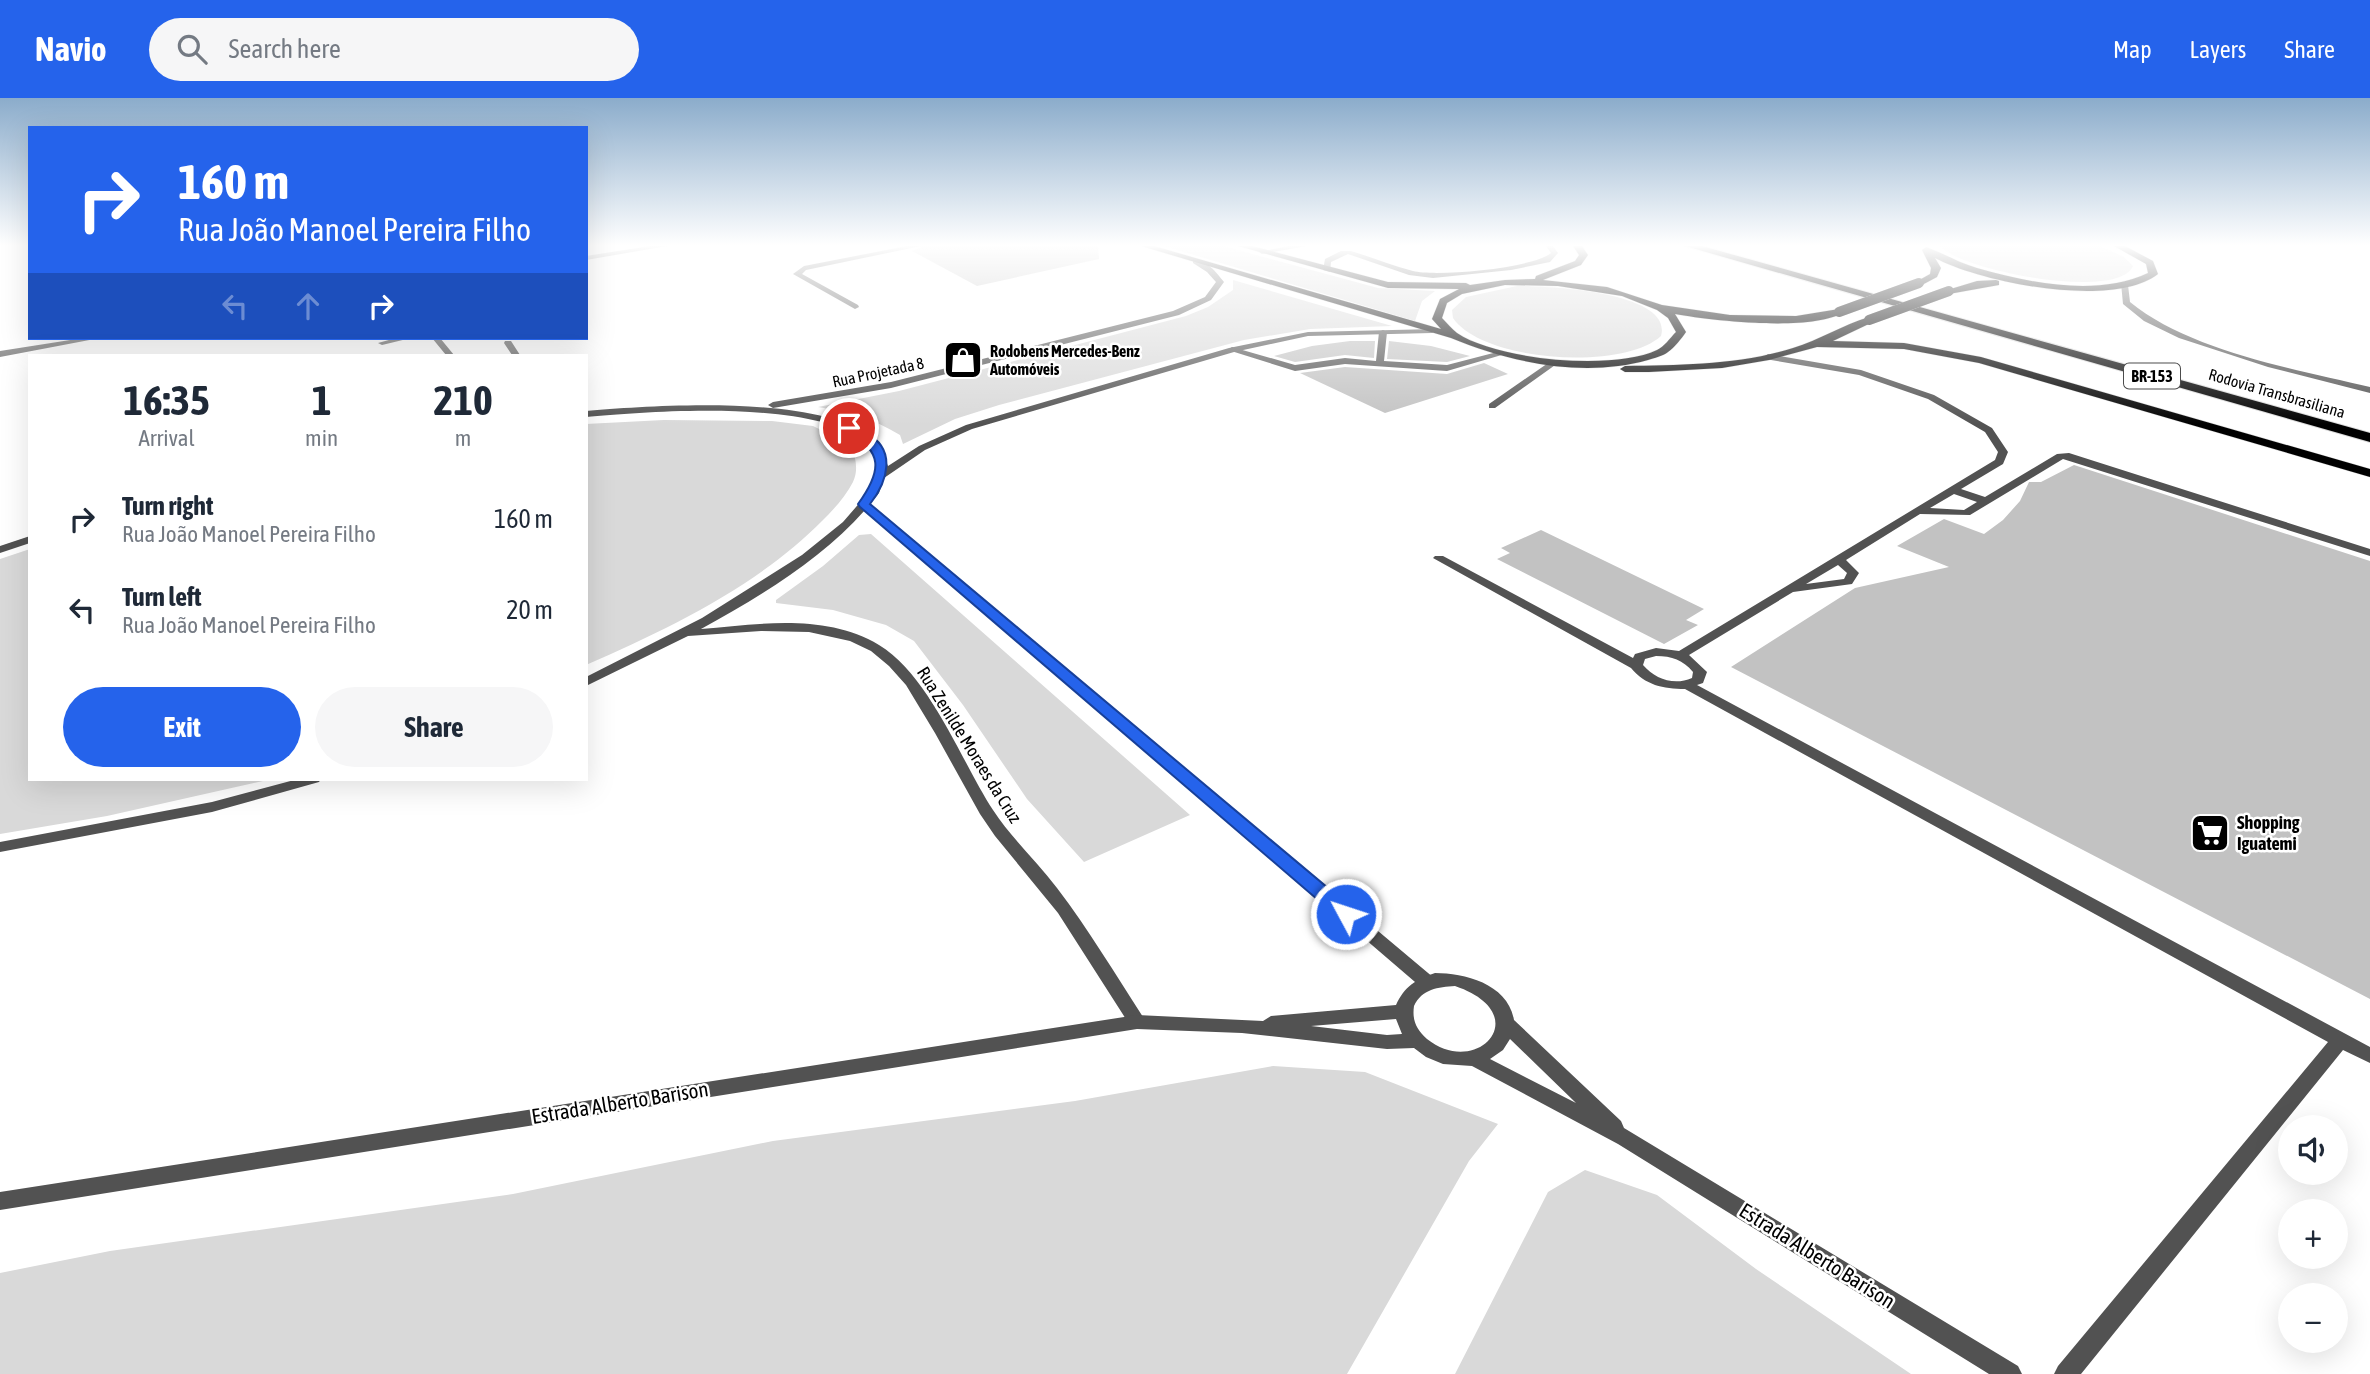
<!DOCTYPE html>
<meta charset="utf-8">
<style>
body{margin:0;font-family:"Asap Condensed",sans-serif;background:#f6f6f7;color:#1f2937;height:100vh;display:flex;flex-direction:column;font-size:26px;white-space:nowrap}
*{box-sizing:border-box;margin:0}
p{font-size:23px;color:#747a83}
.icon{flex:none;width:38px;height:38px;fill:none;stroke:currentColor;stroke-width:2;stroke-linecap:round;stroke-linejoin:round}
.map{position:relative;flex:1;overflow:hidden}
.drawer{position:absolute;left:28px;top:256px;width:560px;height:427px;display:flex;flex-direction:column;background:#fff;border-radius:0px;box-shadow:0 7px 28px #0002}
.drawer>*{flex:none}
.banner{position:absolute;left:28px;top:28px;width:560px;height:214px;border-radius:0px;box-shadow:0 7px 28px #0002;background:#2563eb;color:#fff;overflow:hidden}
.buttons{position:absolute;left:2278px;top:1017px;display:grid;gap:14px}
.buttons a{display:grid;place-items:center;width:70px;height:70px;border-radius:50%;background:#fff;box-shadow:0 7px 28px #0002;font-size:35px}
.pin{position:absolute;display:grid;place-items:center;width:60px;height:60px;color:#fff;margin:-30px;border:4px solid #fff;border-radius:50%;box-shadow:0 2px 7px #0007}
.me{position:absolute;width:77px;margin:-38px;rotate:310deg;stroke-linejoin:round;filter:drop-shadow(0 0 5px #0008)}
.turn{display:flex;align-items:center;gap:24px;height:147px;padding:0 35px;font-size:32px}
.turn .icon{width:91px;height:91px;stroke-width:2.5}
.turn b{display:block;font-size:49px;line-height:60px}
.lanes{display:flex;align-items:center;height:66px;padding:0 35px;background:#0003;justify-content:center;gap:35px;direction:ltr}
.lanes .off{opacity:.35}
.eta{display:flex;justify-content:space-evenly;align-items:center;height:119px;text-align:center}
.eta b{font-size:42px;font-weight:700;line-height:49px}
.action{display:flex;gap:14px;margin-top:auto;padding:14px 35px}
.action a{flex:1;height:80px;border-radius:42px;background:#2563eb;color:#fff;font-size:28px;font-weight:700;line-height:80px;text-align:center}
.action a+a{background:#f6f6f7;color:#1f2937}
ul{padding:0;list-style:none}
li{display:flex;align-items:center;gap:21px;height:91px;padding:0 35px}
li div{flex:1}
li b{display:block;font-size:26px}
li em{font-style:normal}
header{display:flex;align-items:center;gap:42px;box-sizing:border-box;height:98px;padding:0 35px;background:#2563eb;color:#fff}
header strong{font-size:33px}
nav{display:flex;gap:38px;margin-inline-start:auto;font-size:24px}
.search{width:490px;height:63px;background:#f6f6f7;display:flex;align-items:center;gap:18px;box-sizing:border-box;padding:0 24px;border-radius:38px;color:#747a83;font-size:26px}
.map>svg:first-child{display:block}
</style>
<header>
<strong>Navio</strong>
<div class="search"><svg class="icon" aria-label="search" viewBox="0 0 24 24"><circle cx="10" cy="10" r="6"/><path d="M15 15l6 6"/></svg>Search here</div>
<nav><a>Map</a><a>Layers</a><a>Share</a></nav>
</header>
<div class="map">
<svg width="2370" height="1276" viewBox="0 0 2370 1276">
<rect width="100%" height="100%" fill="#fff"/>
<!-- green -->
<path fill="#d9d9d9" d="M1164,148H1223L1378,190L1435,193L1422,203L1415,223Z
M1940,148H2100L2124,159L2133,168C2119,203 1961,173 1940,148Z
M1233,182L1392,228L1310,231L1244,242L999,307L955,321L903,346L900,337C874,321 848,314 818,309L899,293L1186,218L1208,209L1233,192Z
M1517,188C1543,188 1674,193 1661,238C1623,273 1483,264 1453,220L1452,212L1466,199Z
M664,322L772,323L813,328L852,347C855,360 859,371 853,384C846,398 834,411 823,422C758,488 670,530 586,567V326Z
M871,436L1190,717L1084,764L1027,701L963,607L914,543L886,527L833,512L776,505V502L823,468L859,437Z
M30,451V681H272L107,718L0,736V461Z
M1273,968L1365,974L1498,1026L1469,1063L1347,1276H0V1175L110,1153L513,1096L773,1043L1075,1003Z
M1585,1072L1657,1097L1756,1171L1911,1276H1455L1548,1094Z"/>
<!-- building -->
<path fill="#c2c2c2" d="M924,148H1098L1099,161L977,188L912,153Z
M1350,243H1375L1374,260L1345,257L1295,264L1274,258L1312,248Z
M1389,243L1431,248L1470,258L1447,264L1387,261Z
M1484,265L1508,276L1385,315L1300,275L1345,269L1447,276Z
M2074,367L2370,463V901L1731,569L1855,490L1949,469L1897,448L1944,421L1984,436L2003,422L2020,403L2029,384H2041Z
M1541,432L1704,511L1686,522L1698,527L1664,546L1497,461L1510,455L1501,450Z"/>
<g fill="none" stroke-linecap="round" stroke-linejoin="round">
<!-- primary casing -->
<g stroke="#dbdbdb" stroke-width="1">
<path id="primary" d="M1141,148H1154L1441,231L1432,221L1440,201L1459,191L1388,190L1238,148H1252L1388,184L1466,185L1470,187L1505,182L1535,181L1536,178L1575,163L1579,157L1573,148H1582L1588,157L1581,167L1543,182L1607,189L1662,207L1730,217L1796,218L1839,211L1844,214C1813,234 1713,223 1675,216L1686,234C1681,241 1675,249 1668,254C1663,258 1654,260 1648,262C1584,280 1511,265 1451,240ZM1505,187L1558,188L1622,198L1657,212L1668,220L1676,234C1670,240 1664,249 1657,252C1613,273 1497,262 1457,235C1452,231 1447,225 1442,220L1447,205L1462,196Z
M2114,148H2125L2153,163L2158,176C2114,211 1982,185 1935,160L1941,170L1937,179L1922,187L1914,185L1930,176L1931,170L1922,152L1926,149C1943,155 1959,165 1977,170C2029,185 2097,199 2148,175L2146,166Z
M1996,182L1999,183V187L1949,196L1944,193L1977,183Z
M1869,219L1873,220V224L1833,243L1904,245L1981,259L2370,371V379L1979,265L1904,251L1817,249L1769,262L1722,270L1649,274H1625L1620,271L1625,268C1681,267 1739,267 1793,250C1819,242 1843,227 1869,219Z"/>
</g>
<!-- motorway casing -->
<g stroke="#dbdbdb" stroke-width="2">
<path id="motorway" d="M1685,148H1702L2370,335V344Z"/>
</g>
<!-- service -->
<path fill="#525252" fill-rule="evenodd" d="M907,148H921L806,172L802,176L858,207L859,209L855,211L793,176L804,168Z
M1289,148H1307L1262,156L1259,154Z
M1546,148H1553L1558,155L1550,164L1511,172L1433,180L1409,177L1348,156L1331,164L1330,174L1323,172L1325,161L1341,153H1351C1372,159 1392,168 1413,173C1437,179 1534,170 1551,155Z
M1383,232L1387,234L1384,263L1447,267L1501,253L1505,256L1447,273L1345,266L1295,273L1228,252L1232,249L1295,267L1345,260L1376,263L1379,234Z
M396,240H411L382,247L378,245Z
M432,240H440L454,257H446Z
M505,243H511L520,257H512L504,245Z
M1768,256L1861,272L1934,297L1992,330L2008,354L2003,366L1961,391L1985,399L2057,356L2069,355L2370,451V458L2063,361L1970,417L1920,416L1846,462L1859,475L1852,486L1793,494L1689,557L1707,574L1703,585L1697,587L2370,949V965L2343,952L2081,1276H2054L2058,1268L2328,944L1685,591C1663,591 1645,587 1631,570L1433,460L1435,458H1443L1633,560L1635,556L1656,550L1679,553L1995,362L1998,354L1985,334L1928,301L1859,277L1765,261L1764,259ZM1954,396L1977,404L1964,412L1930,410ZM1838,467L1847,475L1844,481L1806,486ZM1656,558C1672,558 1683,562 1693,574L1692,580C1674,588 1655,581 1643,567L1645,561Z
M1551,263L1558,265L1495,310H1489V306Z"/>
<!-- minor -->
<path fill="#525252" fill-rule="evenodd" d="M650,148H667L586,162V158Z
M1193,161C1207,162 1216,174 1224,184L1211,202L1179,217L891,290L773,310L768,307L773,304L891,284L1173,213L1205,199L1216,184L1207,174L1193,165Z
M1435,231L1436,233L1432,235L1308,238L1234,254L972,331L925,352L884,380L879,395L870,406L1434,880L1437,885L1434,890L1428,892L1422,890L865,412C821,462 759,499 701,531C759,526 826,515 879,547C930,578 961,663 993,712C1012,741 1037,763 1057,790C1089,832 1115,876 1143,919L1146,924L1143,929L1137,931L1131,929L1058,815L995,738L980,716L935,635L906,587L889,568L871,553L850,543L809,534L761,533L688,538L586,588V579L702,520L802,457L843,424L869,394L878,367C874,360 871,349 865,344C814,301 652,313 586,319V313C655,307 818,296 873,340C880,346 885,361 888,368L919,348L966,327L1229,250L1308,234Z
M83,240H100L0,259V253Z
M30,438V445L0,455V448Z
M298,681H321L319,684L212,714L0,754V744L212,704Z"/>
<!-- tertiary -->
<path fill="#525252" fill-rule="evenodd" d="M2121,185L2128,187L2130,204C2190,253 2294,271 2370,289V295L2268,269L2179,240L2144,223L2123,206Z
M1435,875C1465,875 1508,886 1514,922L1621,1023L1624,1030L2018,1268L2022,1276H1989L1618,1046L1472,968L1443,966L1426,959L1414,950L1387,951L1242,935L1137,931L0,1112V1094L1137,917L1263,923L1271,918L1396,907C1404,889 1416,881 1435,875ZM1455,888C1537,916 1477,981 1427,941C1416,931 1412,922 1414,908C1422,891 1438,889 1455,888ZM1396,921L1402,936L1387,937L1311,928ZM1510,941L1576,1005L1490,961L1503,952Z"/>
<!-- primary -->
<use href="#primary" fill="#000" fill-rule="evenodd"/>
<!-- motorway -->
<use href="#motorway" fill="#000" fill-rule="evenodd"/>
<!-- primary-bridge casing -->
<g stroke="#dbdbdb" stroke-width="10" stroke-linecap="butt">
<path id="primary-bridge" d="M1839,214L1919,185
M1869,222L1949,193"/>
</g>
<!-- primary-bridge -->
<use href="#primary-bridge" stroke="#000" stroke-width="10"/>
</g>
<!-- sky -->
<linearGradient id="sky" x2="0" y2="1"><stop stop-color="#8baccb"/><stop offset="0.45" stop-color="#fff"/><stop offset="1" stop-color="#fff" stop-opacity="0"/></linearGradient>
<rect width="2370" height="327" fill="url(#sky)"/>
<!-- route -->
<path fill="#2563eb" stroke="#184099" stroke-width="2" d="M846,328C853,327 859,331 866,335C897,351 888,383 870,406L1353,811L1356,816L1353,820H1339L860,409L858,406C882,373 884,353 846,333Z"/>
<!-- icons -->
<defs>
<g id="shop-square" transform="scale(2.0125)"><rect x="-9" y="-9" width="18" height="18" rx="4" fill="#000" stroke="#fff"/><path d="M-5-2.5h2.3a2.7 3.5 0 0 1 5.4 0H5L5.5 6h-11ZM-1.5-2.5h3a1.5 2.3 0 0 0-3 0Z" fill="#fff"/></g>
<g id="supermarket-square" transform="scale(2.0125)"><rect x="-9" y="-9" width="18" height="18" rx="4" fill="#000" stroke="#fff"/><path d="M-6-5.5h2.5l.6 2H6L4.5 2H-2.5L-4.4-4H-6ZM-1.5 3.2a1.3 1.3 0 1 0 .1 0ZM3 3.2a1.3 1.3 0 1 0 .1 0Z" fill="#fff"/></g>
</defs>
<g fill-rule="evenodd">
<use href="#shop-square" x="963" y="262"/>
<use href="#supermarket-square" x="2210" y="735"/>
</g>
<g text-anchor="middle" stroke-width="5" stroke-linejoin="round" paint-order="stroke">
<!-- far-poi labels -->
<g font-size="16" font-weight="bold" fill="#000" stroke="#fff" text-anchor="start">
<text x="990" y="259">Rodobens Mercedes-Benz<tspan x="990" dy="18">Automóveis</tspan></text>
</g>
<!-- far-street labels -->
<g font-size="16" fill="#000" stroke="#fff">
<text transform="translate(878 274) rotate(-12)" y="6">Rua Projetada 8</text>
<text transform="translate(2277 295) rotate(16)" y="6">Rodovia Transbrasiliana</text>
</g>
<!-- shield labels -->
<rect fill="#fff" stroke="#4c4c4c" stroke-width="2" x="2124" y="265.5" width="56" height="25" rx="5"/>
<g font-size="16" font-weight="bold" fill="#000">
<text x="2152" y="284">BR-153</text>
</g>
<!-- street labels -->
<g font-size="18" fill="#000" stroke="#fff">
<text transform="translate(969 647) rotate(58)" y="6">Rua Zenilde Moraes da Cruz</text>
</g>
<!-- poi labels -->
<g font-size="18" font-weight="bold" fill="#000" stroke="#fff" text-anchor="start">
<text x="2237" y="731">Shopping<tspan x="2237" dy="21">Iguatemi</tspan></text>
</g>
<!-- near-street labels -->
<g font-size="21" fill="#000" stroke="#fff">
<text transform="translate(620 1005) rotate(-9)" y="7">Estrada Alberto Barison</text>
<text transform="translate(1817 1158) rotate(32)" y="7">Estrada Alberto Barison</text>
</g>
</g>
</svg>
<div class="buttons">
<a><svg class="icon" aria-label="sound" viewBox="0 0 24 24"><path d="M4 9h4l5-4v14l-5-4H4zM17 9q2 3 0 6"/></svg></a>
<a>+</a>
<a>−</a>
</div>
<div class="pin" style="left:849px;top:330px;background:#d93025"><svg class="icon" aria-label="arrive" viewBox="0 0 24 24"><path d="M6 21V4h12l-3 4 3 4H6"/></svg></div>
<svg class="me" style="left:1346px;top:816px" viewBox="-20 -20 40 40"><circle r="17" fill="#2563eb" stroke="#fff" stroke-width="3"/><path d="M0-11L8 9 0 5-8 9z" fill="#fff"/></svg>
<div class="banner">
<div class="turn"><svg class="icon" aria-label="right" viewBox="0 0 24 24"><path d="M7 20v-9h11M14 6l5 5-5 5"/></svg><div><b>160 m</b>Rua João Manoel Pereira Filho</div></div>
<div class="lanes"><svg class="icon off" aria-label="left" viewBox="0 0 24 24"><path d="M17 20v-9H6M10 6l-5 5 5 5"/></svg><svg class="icon off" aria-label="ahead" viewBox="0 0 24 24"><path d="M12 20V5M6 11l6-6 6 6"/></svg><svg class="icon" aria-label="right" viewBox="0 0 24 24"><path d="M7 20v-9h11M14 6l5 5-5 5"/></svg></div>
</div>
<section class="drawer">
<div class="eta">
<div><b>16:35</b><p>Arrival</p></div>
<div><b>1</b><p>min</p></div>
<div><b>210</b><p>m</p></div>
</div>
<ul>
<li><svg class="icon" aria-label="right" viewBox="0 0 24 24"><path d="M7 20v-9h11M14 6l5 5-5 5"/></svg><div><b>Turn right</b><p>Rua João Manoel Pereira Filho</p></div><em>160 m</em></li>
<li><svg class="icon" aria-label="left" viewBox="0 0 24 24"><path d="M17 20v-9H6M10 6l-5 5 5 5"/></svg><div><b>Turn left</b><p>Rua João Manoel Pereira Filho</p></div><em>20 m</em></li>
</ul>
<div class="action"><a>Exit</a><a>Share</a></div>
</section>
</div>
